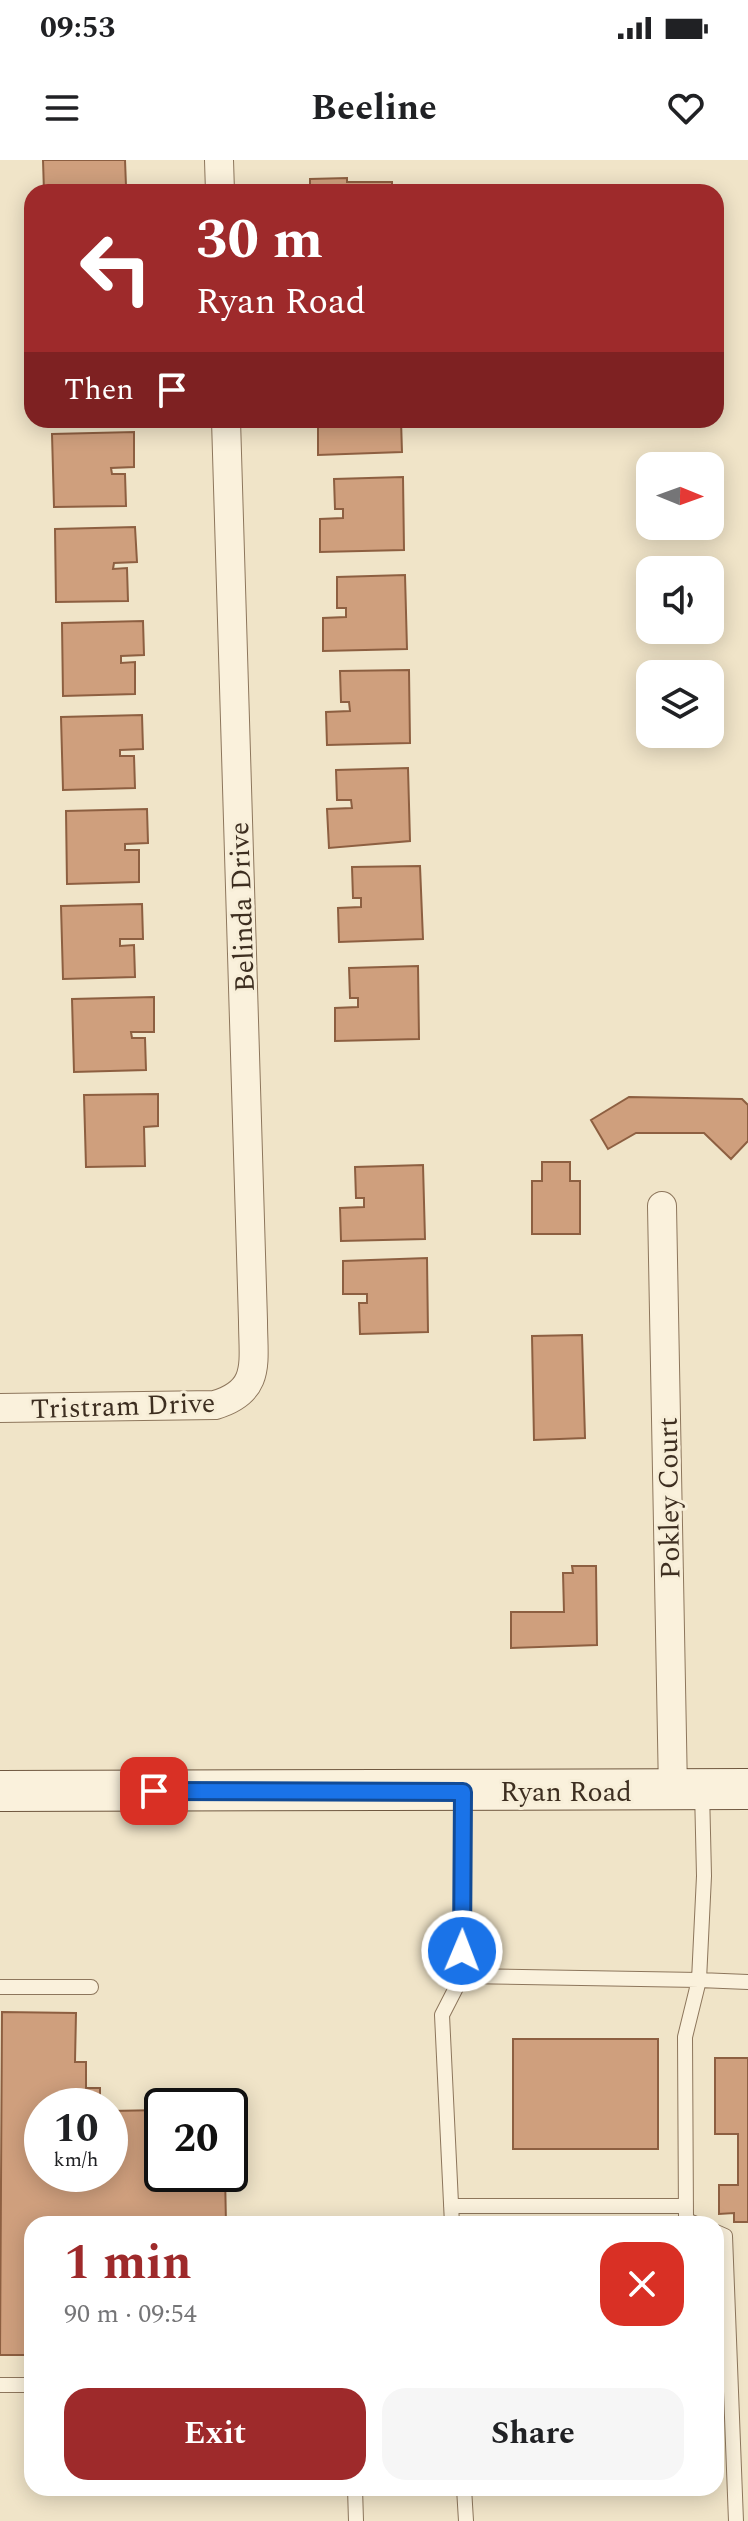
<!DOCTYPE html>
<meta charset="utf-8">
<style>
body{margin:0;font-family:Spectral,serif;background:#f6f6f6;color:#202124;height:100vh;display:flex;flex-direction:column;font-size:30px;white-space:nowrap}
*{box-sizing:border-box;margin:0}
p{font-size:26px;color:#757577}
.icon{flex:none;width:44px;height:44px;fill:none;stroke:currentColor;stroke-width:2;stroke-linecap:round;stroke-linejoin:round}
.map{position:relative;flex:1;overflow:hidden}
.sheet{position:absolute;left:24px;top:2056px;width:700px;height:280px;display:flex;flex-direction:column;background:#fff;border-radius:24px;box-shadow:0 4px 20px #0003}
.sheet>*{flex:none}
.guide{position:absolute;left:24px;top:24px;width:700px;height:244px;border-radius:24px;box-shadow:0 4px 20px #0003;background:#9e2a2b;color:#fff;overflow:hidden}
.needle{width:52px;rotate:91deg}
.buttons{position:absolute;left:636px;top:292px;display:grid;gap:16px}
.buttons a{display:grid;place-items:center;width:88px;height:88px;border-radius:16px;background:#fff;box-shadow:0 4px 20px #0003;font-size:40px}
.speed{position:absolute;left:24px;top:1928px;display:flex;gap:16px;font-size:40px;font-weight:700;text-align:center}
.speed>*{display:grid;place-content:center;width:104px;height:104px;border-radius:50%;background:#fff;box-shadow:0 4px 20px #0003;line-height:1}
.speed small{font-size:20px;font-weight:400}
.speed .limit{border:4px solid #111;border-radius:12px;background:#fff;color:#111}
.pin{position:absolute;display:grid;place-items:center;width:68px;height:68px;color:#fff;margin:-34px;border-radius:16px;box-shadow:0 4px 12px #0006}
.me{position:absolute;width:88px;margin:-44px;rotate:1deg;stroke-linejoin:round;filter:drop-shadow(0 0 6px #0008)}
.turn{display:flex;align-items:center;gap:28px;height:168px;padding:0 40px;font-size:36px}
.turn .icon{width:104px;height:104px;stroke-width:2.5}
.turn b{display:block;font-size:56px;line-height:68px}
.then{display:flex;align-items:center;height:76px;padding:0 40px;background:#0003;gap:16px;font-size:30px}
.round{display:grid;place-items:center;flex:none;width:84px;height:84px;border-radius:24px;background:#f6f6f6}
.head{display:flex;align-items:center;justify-content:space-between;height:136px;padding:0 40px}
h1{font-size:48px;font-weight:700;line-height:60px;color:#9e2a2b}
.primary-button{display:flex;gap:16px;margin-top:auto;padding:16px 40px}
.primary-button a{flex:1;height:92px;border-radius:24px;background:#9e2a2b;color:#fff;font-size:32px;font-weight:700;line-height:92px;text-align:center}
.primary-button a+a{background:#f6f6f6;color:#202124}
.status{display:flex;justify-content:space-between;align-items:center;height:56px;padding:0 40px;background:#fff;direction:ltr}
.status svg{height:22px;fill:currentColor}
header{display:flex;justify-content:space-between;align-items:center;height:104px;padding:0 40px;background:#fff;font-size:36px;font-weight:700}
.map>svg:first-child{display:block}
</style>
<div class="status"><b>09:53</b><svg viewBox="0 0 49 12"><path d="M0 12V9h3v3zM5 12V6h3v6zM10 12V3h3v9zM15 12V0h3v12zM26 1h20v11H26zM47 4h2v5h-2z"/></svg></div>
<header><svg class="icon" aria-label="menu" viewBox="0 0 24 24"><path d="M4 6h16M4 12h16M4 18h16"/></svg>Beeline<svg class="icon" aria-label="heart" viewBox="0 0 24 24"><path d="M12 20l-8-8c-3-5 5-10 8-4 3-6 11-1 8 4z"/></svg></header>
<div class="map">
<svg width="748" height="2361" viewBox="0 0 748 2361">
<rect width="100%" height="100%" fill="#f0e4c8"/>
<!-- building -->
<path fill="#cf9f7d" stroke="#8d5f41" stroke-width="2" d="M43,0H125L126,26H102L103,32H44Z
M347,18V22H392V32H310V19Z
M341,260H401L402,292L318,295V261Z
M134,272V307L111,308L112,314H125L126,346L54,347L52,274Z
M403,317L404,390L320,392V359L343,358V349H335L334,319Z
M135,367L137,402L114,403L113,409L127,408L128,441L56,442L55,369Z
M405,415L407,489L323,491V458L346,457V448H337V417Z
M143,461L144,495L121,496V503L135,502V534L63,536L62,463Z
M409,510L410,583L327,585L326,552L350,551L349,542H341L340,511Z
M142,555L143,589L120,590V596H134L135,628L63,630L61,557Z
M408,608L410,681L329,688L327,649L352,648L351,640H337L336,610Z
M147,649L148,683L125,684V690H139V722L67,724L66,651Z
M420,706L423,779L339,782L338,748L361,747V738H353L352,707Z
M142,744L143,779H120V786L134,785L135,817L63,819L61,746Z
M418,806L419,879L335,881V848L358,847V838H350L349,808Z
M154,837V872H131L132,878H145L146,910L74,912L72,839Z
M158,934V966L144,967L145,1006L86,1007L84,935Z
M629,937L742,939L748,945V981L731,999L704,973H636L608,989L591,960Z
M542,1002H570V1021H580V1074H532V1021H542Z
M423,1005L425,1079L341,1081L340,1048L364,1047V1038H356L355,1007Z
M427,1098L428,1172L360,1174L359,1143H367V1134H343V1101Z
M582,1175L585,1278L534,1280L532,1176Z
M572,1406H596L597,1485L511,1488V1452H564L563,1413H573Z
M2,1852L76,1853L75,1902H86V1928H100V1946H42V2014H110V1951L162,1950V2014H225L226,2064H32V2195H0Z
M513,1879H658V1989H513Z
M715,1898H748V2062H734V2053L719,2054V2025H738V1974H715Z"/>
<g fill="none" stroke-linecap="round" stroke-linejoin="round">
<!-- lane casing -->
<g stroke="#8d765c" stroke-width="16">
<path id="lane" d="M462,1816L463,1632
M0,1827H91
M451,2046H686
M452,2064L442,1855L462,1816L699,1820L704,1716L702,1630
M696,2064L686,2060L685,1877L699,1820L748,1822
M716,2072L725,2076L736,2361
M0,2225H32
M355,2328L356,2361
M464,2328L466,2361"/>
</g>
<!-- street casing -->
<g stroke="#8d765c" stroke-width="30">
<path id="street" d="M219,0L220,32
M662,1046L673,1631
M0,1248L215,1245C262,1231 253,1202 253,1161L226,260"/>
</g>
<!-- secondary casing -->
<g stroke="#6f573f" stroke-width="42">
<path id="secondary" d="M0,1631L748,1629"/>
</g>
<!-- lane -->
<use href="#lane" stroke="#faf1dc" stroke-width="14"/>
<!-- street -->
<use href="#street" stroke="#faf1dc" stroke-width="28"/>
<!-- secondary -->
<use href="#secondary" stroke="#faf1dc" stroke-width="40"/>
</g>
<g fill="none" stroke-linecap="round" stroke-linejoin="round">
<!-- route casing -->
<g stroke="#114b97" stroke-width="20">
<path id="route" d="M154,1631L463,1632L462,1791"/>
</g>
<!-- route -->
<use href="#route" stroke="#1a73e8" stroke-width="14"/>
</g>
<g text-anchor="middle" stroke-width="6" stroke-linejoin="round" paint-order="stroke">
<!-- street labels -->
<g font-size="28" fill="#3d2e20" stroke="#f7eed8">
<text transform="translate(241 747) rotate(-92)" y="10">Belinda Drive</text>
<text transform="translate(123 1245) rotate(-2)" y="10">Tristram Drive</text>
<text transform="translate(668 1338) rotate(-91)" y="10">Pokley Court</text>
<text x="566" y="1641">Ryan Road</text>
</g>
</g>
</svg>
<div class="buttons">
<a><svg class="needle" viewBox="-14 -14 28 28"><path d="M0-13l5 13h-10z" fill="#e53935"/><path d="M0 13l5-13h-10z" fill="#757577"/></svg></a>
<a><svg class="icon" aria-label="sound" viewBox="0 0 24 24"><path d="M4 9h4l5-4v14l-5-4H4zM17 9q2 3 0 6"/></svg></a>
<a><svg class="icon" aria-label="layers" viewBox="0 0 24 24"><path d="M12 4l9 5-9 5-9-5zM3 14l9 5 9-5"/></svg></a>
</div>
<div class="speed"><div>10<small>km/h</small></div><div class="limit">20</div></div>
<div class="pin" style="left:154px;top:1631px;background:#d93025"><svg class="icon" aria-label="arrive" viewBox="0 0 24 24"><path d="M6 21V4h12l-3 4 3 4H6"/></svg></div>
<svg class="me" style="left:462px;top:1791px" viewBox="-20 -20 40 40"><circle r="17" fill="#1a73e8" stroke="#fff" stroke-width="3"/><path d="M0-11L8 9 0 5-8 9z" fill="#fff"/></svg>
<div class="guide">
<div class="turn"><svg class="icon" aria-label="left" viewBox="0 0 24 24"><path d="M17 20v-9H6M10 6l-5 5 5 5"/></svg><div><b>30 m</b>Ryan Road</div></div>
<div class="then">Then<svg class="icon" aria-label="arrive" viewBox="0 0 24 24"><path d="M6 21V4h12l-3 4 3 4H6"/></svg></div>
</div>
<section class="sheet">
<div class="head"><div><h1>1 min</h1><p>90 m · 09:54</p></div><a class="round" style="background:#d93025;color:#fff"><svg class="icon" aria-label="close" viewBox="0 0 24 24"><path d="M6 6l12 12M18 6L6 18"/></svg></a></div>
<div class="primary-button"><a>Exit</a><a>Share</a></div>
</section>
</div>
